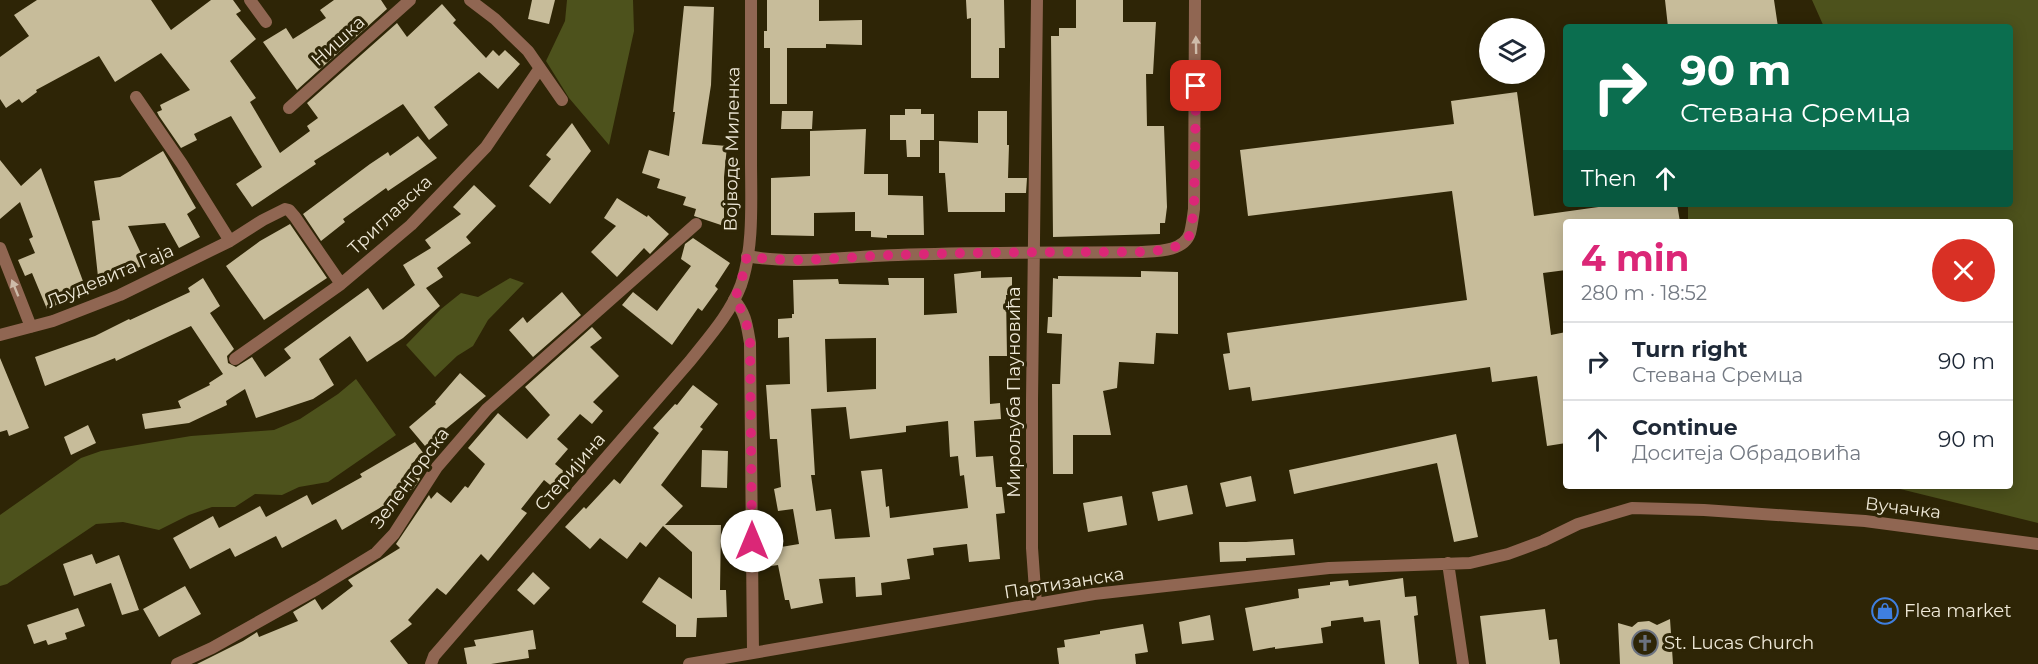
<!DOCTYPE html>
<meta charset="utf-8">
<style>
body{margin:0;font-family:Montserrat,sans-serif;background:#f6f6f7;color:#1f2937;height:100vh;display:flex;flex-direction:column;font-size:22px;white-space:nowrap}
*{box-sizing:border-box;margin:0}
p{font-size:20px;color:#747a83}
.icon{flex:none;width:33px;height:33px;fill:none;stroke:currentColor;stroke-width:2;stroke-linecap:round;stroke-linejoin:round}
.map{position:relative;flex:1;overflow:hidden}
.details{position:absolute;left:1563px;top:219px;width:450px;height:270px;display:flex;flex-direction:column;background:#fff;border-radius:6px;box-shadow:0 3px 15px #0003}
.details>*{flex:none}
.guide{position:absolute;left:1563px;top:24px;width:450px;height:183px;border-radius:6px;box-shadow:0 3px 15px #0003;background:#0b6e4f;color:#fff;overflow:hidden}
.controls{position:absolute;left:1479px;top:18px;display:grid;gap:12px}
.controls a{display:grid;place-items:center;width:66px;height:66px;border-radius:50%;background:#fff;box-shadow:0 3px 15px #0003;font-size:30px}
.pin{position:absolute;display:grid;place-items:center;width:51px;height:51px;color:#fff;margin:-26px;border-radius:12px;box-shadow:0 3px 9px #0006}
.me{position:absolute;width:66px;margin:-33px;rotate:0deg;stroke-linejoin:round;filter:drop-shadow(0 0 4px #0008)}
.turn{display:flex;align-items:center;gap:21px;height:126px;padding:0 18px;font-size:27px}
.turn .icon{width:78px;height:78px;stroke-width:2.5}
.turn b{display:block;font-size:42px;line-height:51px}
.then{display:flex;align-items:center;height:57px;padding:0 18px;background:#0003;gap:12px;font-size:22px}
.round{display:grid;place-items:center;flex:none;width:63px;height:63px;border-radius:32px;background:#f6f6f7}
.overview{display:flex;align-items:center;justify-content:space-between;height:102px;padding:0 18px}
h1{font-size:36px;font-weight:700;line-height:45px;color:#db2777}
ul{padding:0;list-style:none}
li{display:flex;align-items:center;gap:18px;height:78px;padding:0 18px;border-top:2px solid #e0e1e3}
li div{flex:1}
li b{display:block;font-size:22px}
li em{font-style:normal}
.map>svg:first-child{display:block}
</style>
<div class="map">
<svg width="2038" height="664" viewBox="0 0 2038 664">
<rect width="100%" height="100%" fill="#2e2506"/>
<!-- green -->
<path fill="#4d521c" d="M567,0H633L634,31L609,145L569,98L546,61L565,21Z
M1812,0H2038V523L1888,486H2010V222H1688V204H2010V27H1824Z
M510,278L524,283L488,320L473,346L457,356L435,377L406,345L441,309L461,293L478,297Z
M356,379L396,435L328,482L299,487L282,495L255,494L235,507H212L189,515L159,530L123,522L96,524L7,584L0,586V515L81,458L101,451L191,436L274,430L300,419L338,394Z"/>
<!-- building -->
<path fill="#c7bc9a" fill-rule="evenodd" d="M37,0H151L171,30L211,0H233L241,11L236,14L256,39L230,61L256,98L250,102L280,153L310,131L307,126L318,118L307,103L397,23L407,37L442,4L456,20L453,23L486,58L493,50L499,56L505,50L520,64L498,89L479,72L434,107L448,125L429,140L403,104L314,161L316,164L252,207L236,184L262,167L231,116L194,134L197,140L181,148L159,116L157,112L162,110L160,105L190,90L161,53L115,82L99,56L36,90L37,92L22,103L19,99L6,108L0,99V57L29,36L14,15Z
M334,0H381L387,9L297,90L263,42L286,28L293,39L326,18L320,10Z
M532,0H555L549,24L528,19Z
M767,0H819V21L862,20V45L826,44V48H787V104H770V48H764V31H767Z
M966,0H1004L1005,48H999V78H971V18L967,19Z
M1076,0H1123V22H1156L1153,74H1146L1147,126H1164L1167,207L1165,223H1160V234L1053,237L1051,36H1059V28H1076Z
M1665,0H1774L1778,27H1668Z
M684,6L714,7L711,85L702,144L727,146L724,177V226L694,216L696,209L683,205L686,197L657,188L660,179L642,173L649,150L669,156L675,112H673Z
M1517,92L1534,216L1620,204H1677L1680,222H1566V270L1543,273L1551,335L1566,332V443L1547,446L1537,376L1492,382L1490,367L1252,401L1250,387L1229,390L1223,354L1230,353L1227,333L1467,300L1452,191L1248,216L1240,150L1454,124L1451,101Z
M905,109H921V114H934V140H920V157H907L906,140H890V115H905Z
M782,111H813L812,129H781Z
M978,111H1007V145H1009L1008,178H1027L1026,193H1005V212H948L945,173H939V141L978,143Z
M572,123L591,151L550,204L529,186L551,159L546,155Z
M866,129L864,174H888V195L923,196L924,235H887V238L871,237V231H855V212L814,213V236L771,235V178L810,176V131Z
M418,136L437,158L388,191L386,188L343,219L345,222L321,241L303,214L370,164L388,152L390,156Z
M163,151L196,208L187,214L200,237L179,248L165,223L128,226L146,264L99,286L92,221L100,220L94,181L120,177Z
M0,160L21,186L41,168L87,292L47,309L32,273L25,276L18,260L35,253L29,239L33,237L20,202L0,219Z
M474,185L496,206L466,237L471,243L437,268L443,277L426,288L440,306L403,338L367,362L350,336L319,359L334,385L313,399L256,418L245,389L226,401L227,405L189,423L145,429L142,414L181,408L178,401L210,385L209,383L223,374L191,326L116,361L115,358L45,386L35,357L95,336L129,319L130,320L190,292L188,288L203,278L220,306L210,313L234,349L227,356L228,363L236,367L252,357L265,377L291,358L284,349L368,288L383,310L415,285L403,265L431,248L425,240L461,214L453,207Z
M617,198L647,217L648,215L669,234L650,254L644,248L617,277L591,252L616,226L604,218Z
M290,224L327,278L264,320L226,266L260,241Z
M693,238L730,263L715,286L718,289L702,311L698,308L672,345L622,305L633,292L657,311L691,266L681,259L685,244Z
M981,271V278L1012,277V295H1006L1007,356H989L990,404L1000,403L1001,419L974,421L976,457L993,456L996,487H1002L1005,513L996,514L1000,559L969,562L967,544L933,548L934,555L907,559L910,579L881,583L882,595L856,597L855,577L819,579L823,603L791,609L789,600H785L778,565L764,567L763,550L799,544L793,509L778,511L774,489L781,487L777,439H770L766,385L790,384L789,337L778,338V319L792,318V314H794L793,280L838,279L839,284L889,285L888,278H924V315L957,313L954,274ZM876,338V389L827,392L825,339ZM846,407L850,439L906,432V426L948,421L950,457L958,456L960,476L964,475L968,508L890,518L889,506L886,507L882,469L861,471L870,537L835,539L831,509L816,511L811,475H815L811,409Z
M1141,271L1178,272V334L1156,333L1154,364L1119,362L1117,388L1103,391L1111,435H1073V474H1053L1052,384H1060L1062,334L1047,333L1048,317H1052L1053,278L1058,279V276L1141,277Z
M562,292L581,315L533,357L509,330L523,317L527,323Z
M592,327L602,338L590,347L619,376L593,402L603,411L592,424L580,414L557,439L568,449L555,464L566,473L554,488L544,480L521,509L527,513L488,561L481,554L446,595L437,588L408,620L412,624L390,641L408,664H197L243,641L257,632L259,637L298,621L293,612L315,599L322,610L353,586L348,580L400,548L396,544L429,495L431,499L437,492L451,503L465,486L468,488L485,464L468,448L498,413L527,439L550,415L525,387Z
M0,358L29,428L9,436L7,430L0,432Z
M460,373L486,396L425,446L409,427L436,404L435,402Z
M693,385L718,404L700,427L703,429L661,485L683,506L665,525H721L720,590H726L727,617L697,618L696,637H676V625L642,602L659,577L692,599V552L663,526L646,547L640,542L627,559L600,538L590,549L565,527L584,507L586,509L614,479L620,484L659,433L653,428L675,404L677,405Z
M88,425L96,443L71,455L64,437Z
M1456,434L1478,537L1454,542L1437,463L1294,494L1289,470Z
M415,442L424,454L411,464L420,479L414,488L342,530L336,519L282,548L276,536L235,557L230,548L190,569L173,538L213,516L219,528L260,506L266,517L307,495L312,505L362,477L360,474Z
M702,450L728,451L727,488L701,487Z
M1251,476L1256,501L1226,507L1220,483Z
M1187,485L1193,514L1158,521L1152,492Z
M1122,496L1127,525L1088,532L1083,503Z
M1293,539L1295,555L1246,558V561L1220,562L1219,542H1246Z
M92,554L96,564L119,555L139,610L122,615L111,583L74,596L63,564Z
M533,572L550,588L534,605L517,590Z
M1403,578L1405,597L1416,596L1418,615L1414,616L1419,664H1385L1380,620L1364,622L1363,617L1331,621V626L1321,628L1323,643L1275,649V647L1253,651L1245,608L1299,598L1298,589L1330,585V582L1348,580L1349,586Z
M185,586L201,614L159,637L143,609Z
M78,608L85,626L65,633L67,639L48,645L46,640L34,644L27,625Z
M1545,609L1549,640L1557,639L1560,664H1486L1480,616Z
M1210,615L1214,640L1182,644L1179,622Z
M1670,619L1673,664H1620L1618,623L1632,627L1638,622L1649,621L1657,625Z
M1143,624L1148,652L1135,654L1136,664H1059L1057,648L1065,647L1064,640L1100,634V631Z
M533,630L536,649L528,650L529,658L491,664H467L464,648L476,646L474,640Z"/>
<g fill="none" stroke-linecap="round" stroke-linejoin="round">
<!-- minor -->
<path stroke="#906652" stroke-width="12" d="M250,0L266,22
M470,0L495,19L528,51L562,100
M136,97L182,164L230,241
M289,108L410,0
M0,248L31,327
M747,256C795,265 850,256 898,255C978,252 1059,253 1140,252C1156,251 1184,252 1190,233C1192,225 1193,217 1194,209L1195,0
M734,300C746,313 747,326 750,343L753,653
M0,335L53,321L120,295L230,241L263,220L285,209L289,210L295,217L341,284
M235,359L341,284L411,225L486,147L540,68
M1448,563L1463,664
M1036,604L1032,548V400L1037,0
M177,664L212,648L317,589L376,553L394,534L437,467L487,409L696,224
M689,664L1094,594L1329,568L1470,563L1508,554L1543,541L1578,524L1632,508L1704,510L1865,521L2038,544"/>
<!-- tertiary -->
<path stroke="#906652" stroke-width="12" d="M431,664L434,656L690,361C709,337 730,314 741,285C754,247 751,201 751,161C751,108 751,54 751,0"/>
</g>
<!-- one-way arrows -->
<defs><path id="oneway-solid" d="M-6-.8H1V-3.2L6.5 0L1 3.2V.8H-6Z" transform="scale(1.5)"/></defs>
<g fill="#cebba9">
<use href="#oneway-solid" transform="translate(1196 45) rotate(-91)"/>
<use href="#oneway-solid" transform="translate(15 288) rotate(-112)"/>
</g>
<g fill="none" stroke-linecap="round" stroke-linejoin="round">
<!-- route -->
<path stroke="#db2777" stroke-width="10" stroke-dasharray="0 18" d="M752,541L750,343C747,326 746,313 734,300L741,283L747,256C796,265 849,256 898,255C978,252 1059,252 1140,252L1165,250L1181,245L1190,235L1194,209L1196,86"/>
</g>
<!-- icons -->
<defs>
<g id="shop-ring" transform="scale(1.35)"><circle r="9.5" fill="#2e2506" stroke="#3f7fe0" stroke-width="1.5"/><path d="M-5-2.5h2.3a2.7 3.5 0 0 1 5.4 0H5L5.5 6h-11ZM-1.5-2.5h3a1.5 2.3 0 0 0-3 0Z" fill="#3f7fe0"/></g>
<g id="church-ring" transform="scale(1.35)"><circle r="9.5" fill="#2e2506" stroke="#6b7280" stroke-width="1.5"/><path d="M-1.2-6h2.4v3.5h3.3v2.4h-3.3V6h-2.4V-.1h-3.3v-2.4h3.3Z" fill="#6b7280"/></g>
</defs>
<g fill-rule="evenodd">
<use href="#shop-ring" x="1885" y="611"/>
<use href="#church-ring" x="1645" y="643"/>
</g>
<g text-anchor="middle" stroke-width="6" stroke-linejoin="round" paint-order="stroke">
<!-- street labels -->
<g font-size="18" fill="#efe9d8" stroke="#2e2506">
<text transform="translate(338 41) rotate(-42)" y="6">Нишка</text>
<text transform="translate(732 149) rotate(-89)" y="6">Војводе Миленка</text>
<text transform="translate(390 215) rotate(-43)" y="6">Триглавска</text>
<text transform="translate(110 276) rotate(-23)" y="6">Људевита Гаја</text>
<text transform="translate(1014 392) rotate(-90)" y="6">Мирољуба Пауновића</text>
<text transform="translate(570 472) rotate(-49)" y="6">Стеријина</text>
<text transform="translate(410 478) rotate(-54)" y="6">Зеленгорска</text>
<text transform="translate(1903 508) rotate(7)" y="6">Вучачка</text>
<text transform="translate(1064 583) rotate(-9)" y="6">Партизанска</text>
</g>
<!-- poi labels -->
<g font-size="18" fill="#efe9d8" stroke="#2e2506" text-anchor="start">
<text x="1904" y="617">Flea market</text>
<text x="1664" y="649">St. Lucas Church</text>
</g>
</g>
</svg>
<div class="controls">
<a><svg class="icon" aria-label="layers" viewBox="0 0 24 24"><path d="M12 4l9 5-9 5-9-5zM3 14l9 5 9-5"/></svg></a>
</div>
<div class="pin" style="left:1196px;top:86px;background:#d93025"><svg class="icon" aria-label="arrive" viewBox="0 0 24 24"><path d="M6 21V4h12l-3 4 3 4H6"/></svg></div>
<svg class="me" style="left:752px;top:541px" viewBox="-20 -20 40 40"><circle r="19" fill="#fff"/><path d="M0-13L10 11 0 6-10 11z" fill="#db2777"/></svg>
<div class="guide">
<div class="turn"><svg class="icon" aria-label="right" viewBox="0 0 24 24"><path d="M7 20v-9h11M14 6l5 5-5 5"/></svg><div><b>90 m</b>Стевана Сремца</div></div>
<div class="then">Then<svg class="icon" aria-label="ahead" viewBox="0 0 24 24"><path d="M12 20V5M6 11l6-6 6 6"/></svg></div>
</div>
<section class="details">
<div class="overview"><div><h1>4 min</h1><p>280 m · 18:52</p></div><a class="round" style="background:#d93025;color:#fff"><svg class="icon" aria-label="close" viewBox="0 0 24 24"><path d="M6 6l12 12M18 6L6 18"/></svg></a></div>
<ul>
<li><svg class="icon" aria-label="right" viewBox="0 0 24 24"><path d="M7 20v-9h11M14 6l5 5-5 5"/></svg><div><b>Turn right</b><p>Стевана Сремца</p></div><em>90 m</em></li>
<li><svg class="icon" aria-label="ahead" viewBox="0 0 24 24"><path d="M12 20V5M6 11l6-6 6 6"/></svg><div><b>Continue</b><p>Доситеја Обрадовића</p></div><em>90 m</em></li>
</ul>
</section>
</div>
